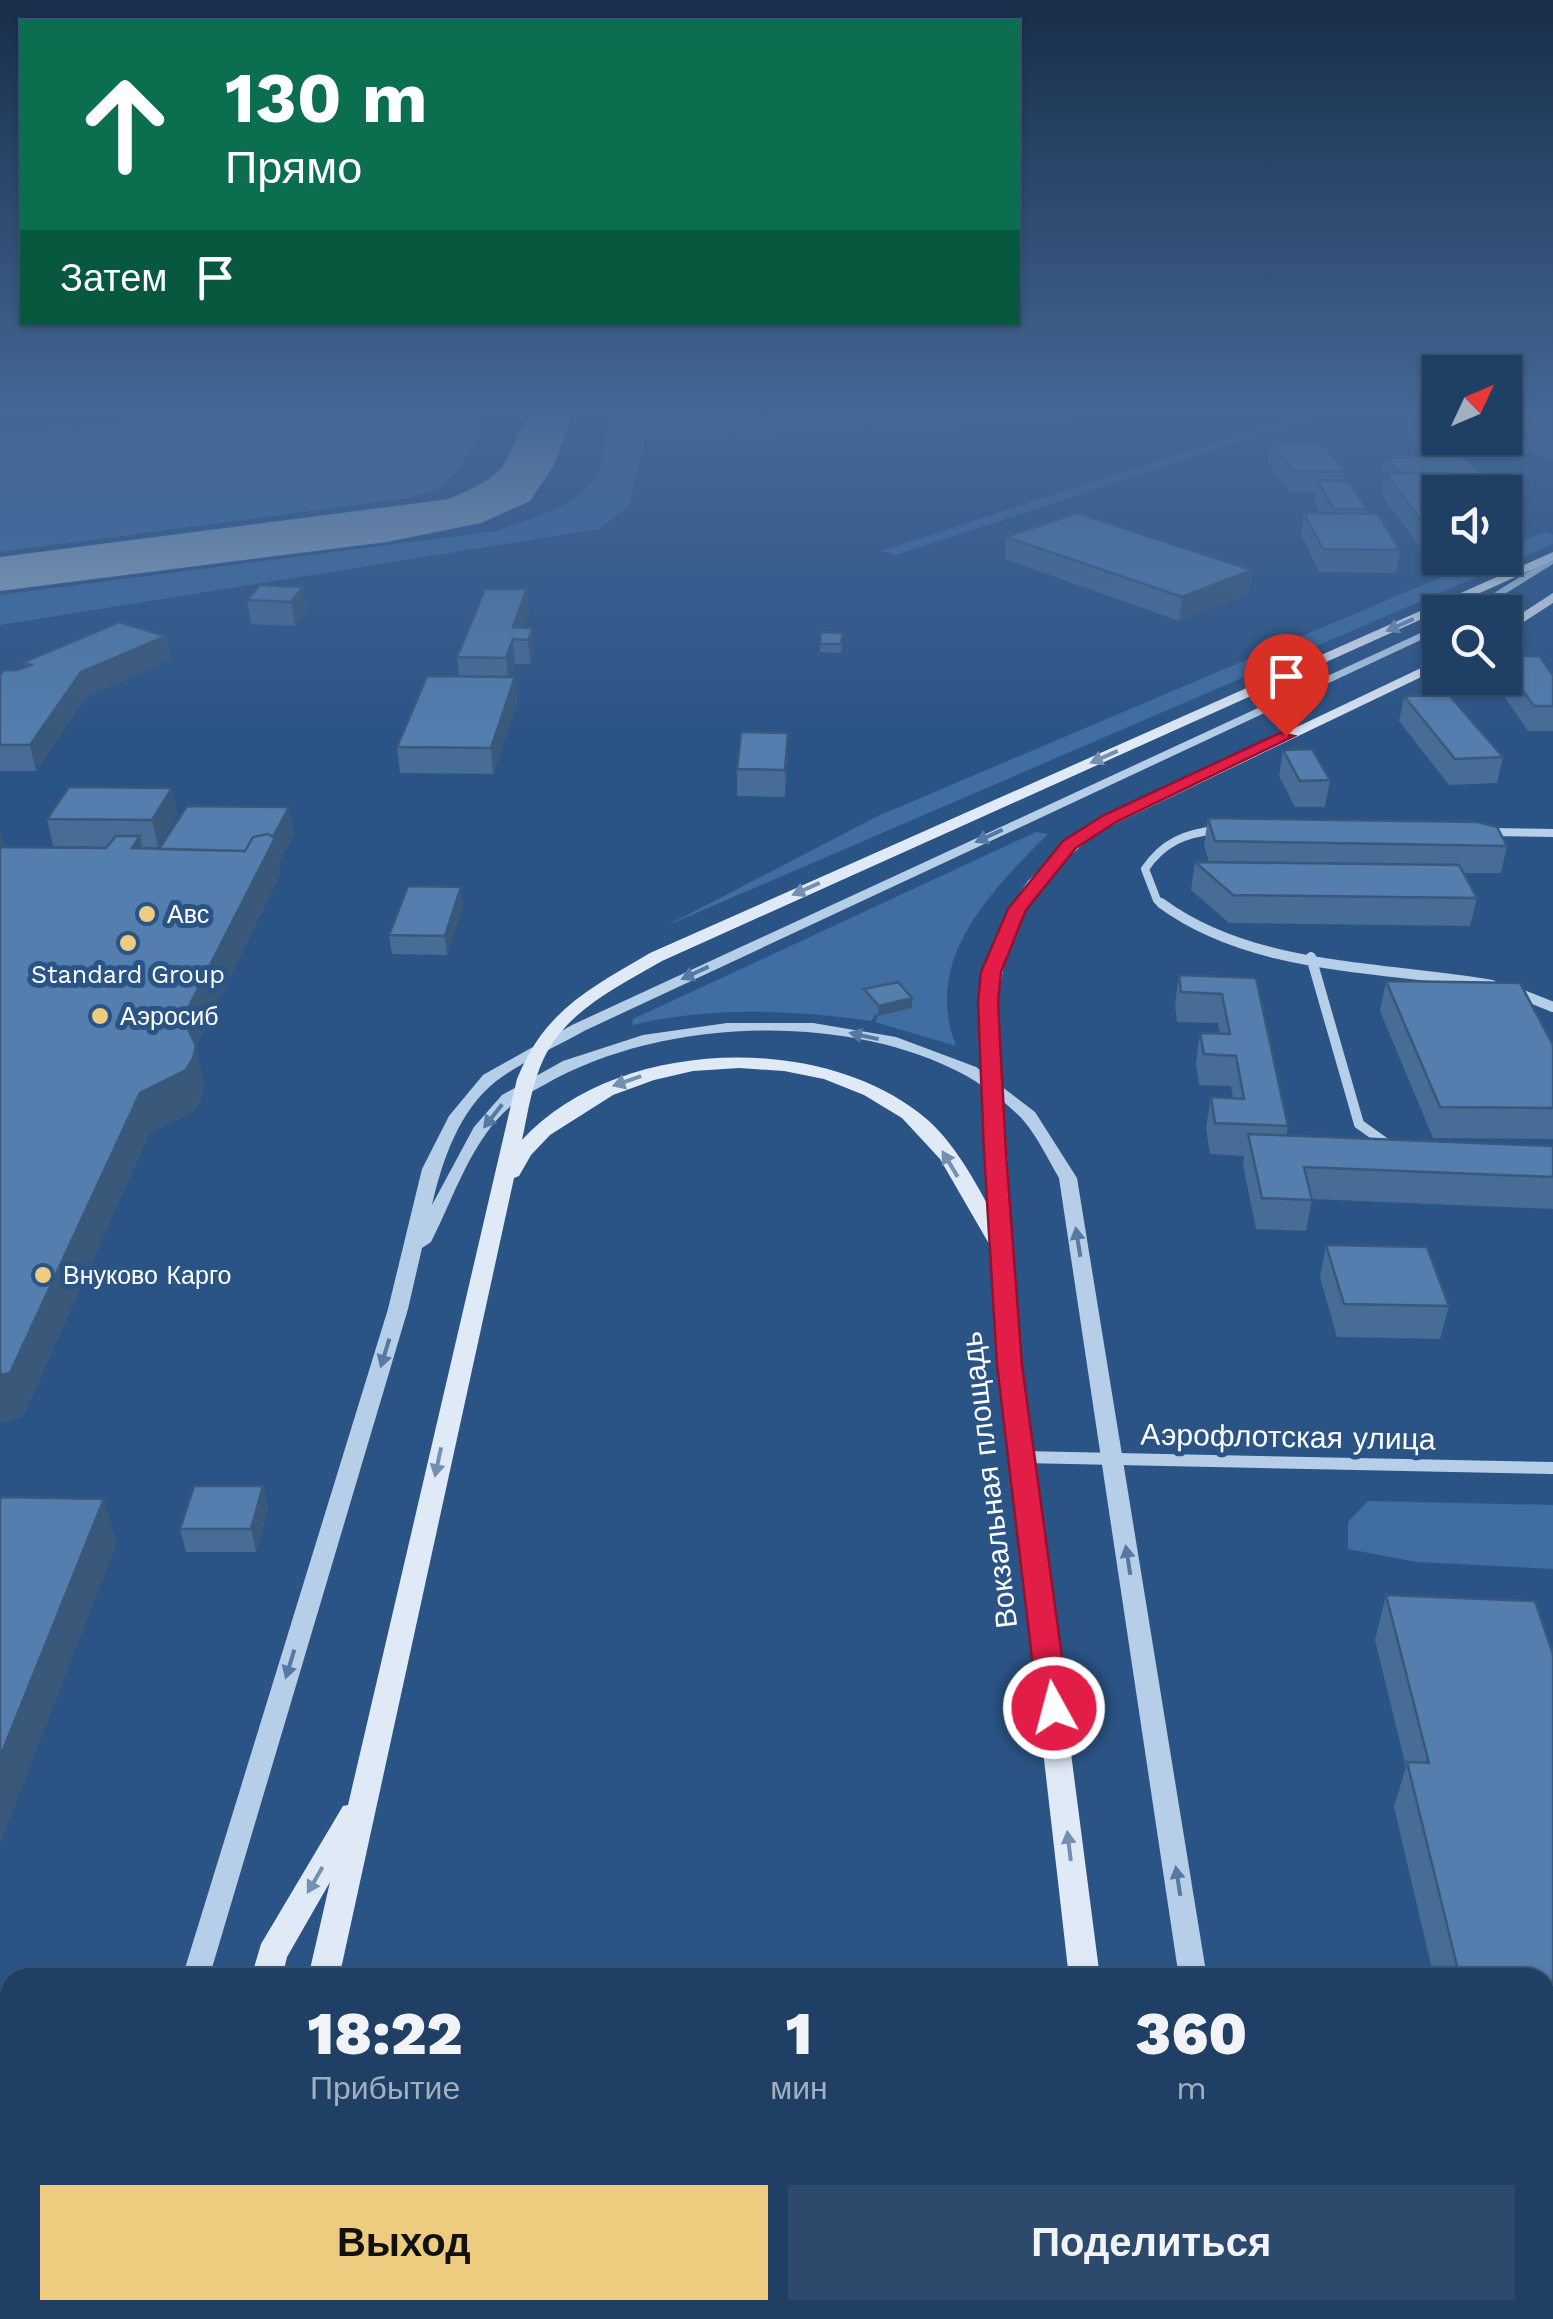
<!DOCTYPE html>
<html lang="ru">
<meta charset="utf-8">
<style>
body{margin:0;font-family:"Work Sans",sans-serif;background:#2d4a6d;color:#f1f3f6;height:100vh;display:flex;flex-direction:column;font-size:38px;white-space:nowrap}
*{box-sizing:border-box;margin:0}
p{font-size:32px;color:#a2afbf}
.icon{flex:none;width:55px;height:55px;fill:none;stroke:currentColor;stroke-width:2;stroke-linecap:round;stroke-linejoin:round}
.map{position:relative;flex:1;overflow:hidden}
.panel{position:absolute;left:0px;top:1968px;width:1555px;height:352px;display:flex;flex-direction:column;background:#203f64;border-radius:30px 30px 0 0;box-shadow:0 2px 8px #0004,0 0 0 2px #3d5878}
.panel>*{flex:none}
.guide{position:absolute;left:20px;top:20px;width:1000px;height:305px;border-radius:0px;box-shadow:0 2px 8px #0004,0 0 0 2px #3d5878;background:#0b6e4f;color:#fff;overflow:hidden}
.needle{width:65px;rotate:46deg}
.buttons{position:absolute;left:1422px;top:355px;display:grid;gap:20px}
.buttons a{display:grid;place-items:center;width:100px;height:100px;border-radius:0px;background:#203f64;box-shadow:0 2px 8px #0004,0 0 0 2px #3d5878;font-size:50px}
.pin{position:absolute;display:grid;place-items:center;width:85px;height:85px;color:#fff;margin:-102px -42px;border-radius:50% 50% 50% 0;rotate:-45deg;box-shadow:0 0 10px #0007}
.pin .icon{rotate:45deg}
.me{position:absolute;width:110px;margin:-55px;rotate:353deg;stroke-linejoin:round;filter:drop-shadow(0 0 8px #0008)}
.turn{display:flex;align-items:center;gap:35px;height:210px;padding:0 40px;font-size:45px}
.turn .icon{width:130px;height:130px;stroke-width:2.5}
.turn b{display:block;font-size:70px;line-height:85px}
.then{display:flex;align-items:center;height:95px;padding:0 40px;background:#0003;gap:20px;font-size:38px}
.eta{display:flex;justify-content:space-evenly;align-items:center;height:170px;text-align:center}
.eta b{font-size:60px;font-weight:800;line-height:70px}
.cta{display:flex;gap:20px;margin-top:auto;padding:20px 40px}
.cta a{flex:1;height:115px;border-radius:0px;background:#edcb7f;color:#111;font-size:40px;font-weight:800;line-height:115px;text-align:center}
.cta a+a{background:#2d4a6d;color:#f1f3f6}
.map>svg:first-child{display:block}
</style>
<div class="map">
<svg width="1553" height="2319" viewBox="0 0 1553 2319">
<rect width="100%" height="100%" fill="#2b5486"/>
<!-- green -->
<path fill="#406ea2" d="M192,415H474L482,436L444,486L409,498L0,552V434Z
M609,415H1125L705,441L645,440L629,506L599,529L0,625V595L496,531C529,519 574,508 594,478C605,462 605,433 609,415Z
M1299,415H1322L896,555L881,551Z
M1544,532L1553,535V544L666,926L878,816L1486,558H1505V549Z
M1036,832L1048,834C991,891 922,959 956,1046L875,1022L878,1016L865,999L876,1013L872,1021C791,1010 712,1006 632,1025L633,1019Z
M1368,1501L1553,1505V1569L1417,1562L1348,1549V1522Z"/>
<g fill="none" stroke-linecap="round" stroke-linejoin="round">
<!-- taxiway -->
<path fill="#95aac2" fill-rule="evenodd" d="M526,415H572L554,465L530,501L481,523L387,542L0,591V557L449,499C507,473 502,473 526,415Z"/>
<!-- minor-far2 -->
<path stroke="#b6cee7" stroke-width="8" d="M1489,832L1553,833
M1165,906L1157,900L1145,869C1163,842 1186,833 1217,830"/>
<!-- minor-far1 -->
<path stroke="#b6cee7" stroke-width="10" d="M1161,903C1253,971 1383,966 1492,985
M1311,957L1359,1124L1387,1144
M1518,993L1553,1007"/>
<!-- minor -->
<path stroke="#b6cee7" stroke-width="12" d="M1022,1457L1553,1468"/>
<!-- tertiary -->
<path fill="#b6cee7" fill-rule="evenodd" d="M1553,556V564L1476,612H1464Z
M1440,624V631L584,1031C556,1047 519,1063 495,1082C459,1111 442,1161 432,1205L474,1127L502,1095L563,1061L643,1035L727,1023H813L896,1037L976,1067L1035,1112L1077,1178L1207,1978H1179L1059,1178C1048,1159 1037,1136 1023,1120C1011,1106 979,1082 963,1074C844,1011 659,1018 544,1085C533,1091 521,1097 512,1105C472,1138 454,1197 431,1242L422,1248L408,1309L209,1978H182L388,1309L422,1169L449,1116L483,1075L572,1025Z
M78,2310H110L107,2319H75Z
M1228,2310H1260L1262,2319H1230Z"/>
<!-- secondary -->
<path fill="#e0eaf7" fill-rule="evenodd" d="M1553,552V560L662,961C619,986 567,1010 544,1058C532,1083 528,1112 522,1140C613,1040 812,1031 918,1112C950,1136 971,1174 990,1209L979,1003L989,953L1011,906L1028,881L1084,828L1440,659V668L1094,834L1057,868L1028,906L1006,953L997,1003L1021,1365L1100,1978H1069L999,1365L992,1249L940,1159L902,1118L864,1095L824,1079L784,1071L739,1068L693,1071L654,1080L613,1095L550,1135L531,1155L519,1176L514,1178L339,1978H308L330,1882L287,1957L282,1978H251L261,1944L343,1806L348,1805L517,1079C545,1010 589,989 650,953Z
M1553,593V603L1505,634V624Z
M164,2310H200L197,2319H161Z
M231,2310H267L265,2319H229Z
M1106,2310H1142V2319H1106Z"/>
</g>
<!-- wall -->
<path fill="#476c95" d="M1440,415V438H1456L1433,445L1408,437L1411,417Z
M1553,415V459L1509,448L1513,428Z
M1270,441L1346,472L1344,481L1367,509L1366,514L1400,550L1396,573L1319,572L1301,534L1304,513H1320L1314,502L1315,493H1290L1267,462Z
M1384,458L1487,477L1484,491L1440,492V547H1420L1381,494L1385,475L1382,472Z
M1006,537L1252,570L1249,593L1179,621L1005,559Z
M303,587L307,610L295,626L251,624L247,600Z
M527,589L529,613L523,627L534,652L530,664H515L510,677H515L517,702L493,774L400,773L397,747L459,676L457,657Z
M821,632L843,633L841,653L820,652Z
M166,636L170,660L86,697L36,771H0V675L25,667L24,662Z
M1505,656L1553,675V731H1528L1493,680L1494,678H1505Z
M1404,696L1503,757L1497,783L1449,785L1399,721Z
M1283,750L1330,780L1325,807H1295L1279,776Z
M788,758L785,797L737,796V769Z
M172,788L177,815L158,847H142V849H160L289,807L294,834L279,862L280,874L196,1047L204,1086L201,1098L194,1111L149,1134L23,1416L0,1423V832L5,847L106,848L107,847L53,846L47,819Z
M1208,818L1507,846L1501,873H1463L1477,898L1470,926L1229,923L1191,890L1195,862H1209L1204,845Z
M463,906L447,955L392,954L389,935Z
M1179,975L1256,978L1288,1126L1286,1136L1553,1146V1209L1312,1199L1306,1231L1256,1229L1243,1165L1244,1156L1210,1154L1206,1128L1211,1097L1233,1098L1231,1086L1199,1085L1196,1063L1200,1033L1220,1034L1218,1023L1177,1022L1175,1005Z
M1386,981L1553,1045V1139L1433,1138L1380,1011Z
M864,989L912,998V1008L878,1016L864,999Z
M1326,1245L1449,1306L1440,1339L1337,1337L1320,1277Z
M263,1486L268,1509L256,1552H186L180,1529Z
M1386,1595L1553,1654V2052H1545V1978H1434L1394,1807L1406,1767L1375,1640Z"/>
<!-- shaded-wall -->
<path fill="#3a5879" d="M1440,424V438H1456L1433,445L1436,425Z
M1252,570L1249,593L1179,621L1182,597Z
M303,587L307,610L295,626L291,602Z
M527,589L529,613L519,639L513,627Z
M533,628L534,652L530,664L528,640Z
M166,636L170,660L86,697L36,771L30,745L81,672Z
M513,639L515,664L508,682L506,658Z
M515,677L517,702L493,774L491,748Z
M788,733V758L785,797V770Z
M172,788L177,815L158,847L152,820Z
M289,807L294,834L279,862L280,874L196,1047L204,1086L201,1098L194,1111L149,1134L23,1416L0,1423V1375L140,1093L183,1018L247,860Z
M1,832L10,868L0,883V833Z
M140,836L147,873L132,848Z
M461,887L463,906L447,955L445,936Z
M912,998V1008L878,1016L879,1006Z
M263,1486L268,1509L256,1552L251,1529Z
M104,1499L117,1543L0,1844V1757Z
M10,2159V2302L4,2319H0V2188Z"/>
<!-- building -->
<path fill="#537ead" stroke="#3a5879" stroke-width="2.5" d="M1420,415H1440V424L1436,425L1411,417Z
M1547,415H1553V438L1513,428Z
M1270,441H1320L1346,472H1294Z
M1462,456L1487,477L1456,478L1452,473H1400L1384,458Z
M1385,473H1452L1468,492H1440V525L1424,524Z
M1317,480L1348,481L1367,509H1334Z
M1077,513L1252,570L1182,597L1006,537Z
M1304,513L1378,514L1400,550L1323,549Z
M260,585L303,587L291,602L247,600Z
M485,589H527L513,627L533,628L528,640L513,639L506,658L457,657Z
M119,622L166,636L81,672L30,745H0V675L4,670H17L31,665L24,662Z
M821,632L843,633L841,644H820Z
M1505,656H1539L1553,675V706H1534L1505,665Z
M427,676L515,677L491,748L397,747Z
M1449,695L1503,757L1455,759L1404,696Z
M741,732L788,733L785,770L737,769Z
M1312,749L1330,780L1300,781L1283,750Z
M69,787L172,788L152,820L47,819Z
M187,806L289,807L273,837L268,834L253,837L245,851L159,849Z
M1208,818L1478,822L1497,827L1507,846L1215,841Z
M268,834L275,838L183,1018L196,1046L193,1058L186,1070L140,1093L10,1373L0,1375V847L106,848L116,836H140L132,848L245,851L253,837Z
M1195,862L1459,865L1477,898L1233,895Z
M408,886L461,887L445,936L389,935Z
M1179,975L1256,978L1288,1126L1215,1123L1211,1097L1244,1099L1236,1056L1204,1054L1200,1033L1230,1034L1222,994L1181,992Z
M1386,981L1520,983L1553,1045V1108L1440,1107Z
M898,982L912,998L879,1006L864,989Z
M1248,1134L1553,1146V1177L1304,1167L1312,1200L1262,1198Z
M1326,1245L1427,1247L1449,1306L1344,1304Z
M194,1486H263L251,1529H180Z
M0,1497L104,1499L0,1757Z
M1386,1595L1535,1601L1553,1654V2007L1545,2006V1978H1460L1407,1762L1429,1763Z
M0,2028L10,2031V2159L0,2188Z"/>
<!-- one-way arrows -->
<defs><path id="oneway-solid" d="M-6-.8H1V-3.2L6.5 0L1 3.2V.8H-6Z" transform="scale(2.5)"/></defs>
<g fill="#7390b3">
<use href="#oneway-solid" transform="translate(1400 625) rotate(156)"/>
<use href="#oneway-solid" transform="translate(1104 757) rotate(156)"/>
<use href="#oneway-solid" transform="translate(806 889) rotate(156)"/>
<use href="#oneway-solid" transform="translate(627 1081) rotate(161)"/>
<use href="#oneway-solid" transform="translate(950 1164) rotate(-121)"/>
<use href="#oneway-solid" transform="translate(438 1462) rotate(102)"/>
<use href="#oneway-solid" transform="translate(1069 1846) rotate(-97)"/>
<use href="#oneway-solid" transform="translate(315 1880) rotate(120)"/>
</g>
<g fill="#5579a3">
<use href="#oneway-solid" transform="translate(989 836) rotate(155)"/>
<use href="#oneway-solid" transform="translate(695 973) rotate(155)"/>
<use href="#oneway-solid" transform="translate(864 1036) rotate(-168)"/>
<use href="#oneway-solid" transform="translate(493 1116) rotate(128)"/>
<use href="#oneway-solid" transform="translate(1078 1242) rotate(-99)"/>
<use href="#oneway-solid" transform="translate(385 1353) rotate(107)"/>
<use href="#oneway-solid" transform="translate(1128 1560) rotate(-99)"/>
<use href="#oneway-solid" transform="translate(290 1664) rotate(107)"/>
<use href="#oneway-solid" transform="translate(1178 1881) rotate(-99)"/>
</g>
<!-- sky -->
<linearGradient id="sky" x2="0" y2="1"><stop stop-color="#182e4a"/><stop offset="0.56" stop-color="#446795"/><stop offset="1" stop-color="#446795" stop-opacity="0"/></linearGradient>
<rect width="1553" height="740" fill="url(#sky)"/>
<!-- route -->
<path fill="#e11d48" stroke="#92132f" stroke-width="2.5" d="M1280,733L1294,736L1116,822L1076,848L1026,910L1001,972L998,1002L1006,1152L1022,1365L1069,1708L1065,1717L1054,1721L1043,1717L1038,1708L997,1365L984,1152L978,1002L981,972L1008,909L1063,841L1104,815Z"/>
<!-- markers -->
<g fill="#edcb7f" stroke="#2b5486" stroke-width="4">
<circle cx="147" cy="914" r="10"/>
<circle cx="128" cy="943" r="10"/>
<circle cx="100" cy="1016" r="10"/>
<circle cx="43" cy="1275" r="10"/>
</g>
<g text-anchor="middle" stroke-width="10" stroke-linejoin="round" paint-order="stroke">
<!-- poi labels -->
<g font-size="25" fill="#fff" stroke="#2b5486" text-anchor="start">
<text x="167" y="923">Авс</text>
<text x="128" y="983" text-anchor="middle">Standard Group</text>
<text x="120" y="1025">Аэросиб</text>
<text x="63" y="1284">Внуково Карго</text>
</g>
<!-- near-street labels -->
<g font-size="30" fill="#fff" stroke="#2b5486">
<text transform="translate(1288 1437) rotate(1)" y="10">Аэрофлотская улица</text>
<text transform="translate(989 1480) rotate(-97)" y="10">Вокзальная площадь</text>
</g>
</g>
</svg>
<div class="buttons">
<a><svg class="needle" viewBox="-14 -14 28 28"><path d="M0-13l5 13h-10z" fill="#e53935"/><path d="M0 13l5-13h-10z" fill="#a2afbf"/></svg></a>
<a><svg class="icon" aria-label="sound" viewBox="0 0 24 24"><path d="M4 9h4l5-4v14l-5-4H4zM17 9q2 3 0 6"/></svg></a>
<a><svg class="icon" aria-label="search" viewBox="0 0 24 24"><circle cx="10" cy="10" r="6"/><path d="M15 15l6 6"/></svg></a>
</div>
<div class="pin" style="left:1286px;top:736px;background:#d93025"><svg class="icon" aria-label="arrive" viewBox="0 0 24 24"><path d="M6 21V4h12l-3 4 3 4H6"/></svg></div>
<svg class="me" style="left:1054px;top:1708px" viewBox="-20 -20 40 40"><circle r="17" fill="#e11d48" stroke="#fff" stroke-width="3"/><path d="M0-11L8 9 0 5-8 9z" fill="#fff"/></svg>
<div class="guide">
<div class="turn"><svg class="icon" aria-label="ahead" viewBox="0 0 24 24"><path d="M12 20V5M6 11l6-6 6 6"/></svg><div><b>130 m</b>Прямо</div></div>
<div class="then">Затем<svg class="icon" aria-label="arrive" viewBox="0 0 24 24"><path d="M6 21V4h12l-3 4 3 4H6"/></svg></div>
</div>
<section class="panel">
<div class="eta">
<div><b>18:22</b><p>Прибытие</p></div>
<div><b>1</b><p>мин</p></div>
<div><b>360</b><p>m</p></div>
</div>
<div class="cta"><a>Выход</a><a>Поделиться</a></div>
</section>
</div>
